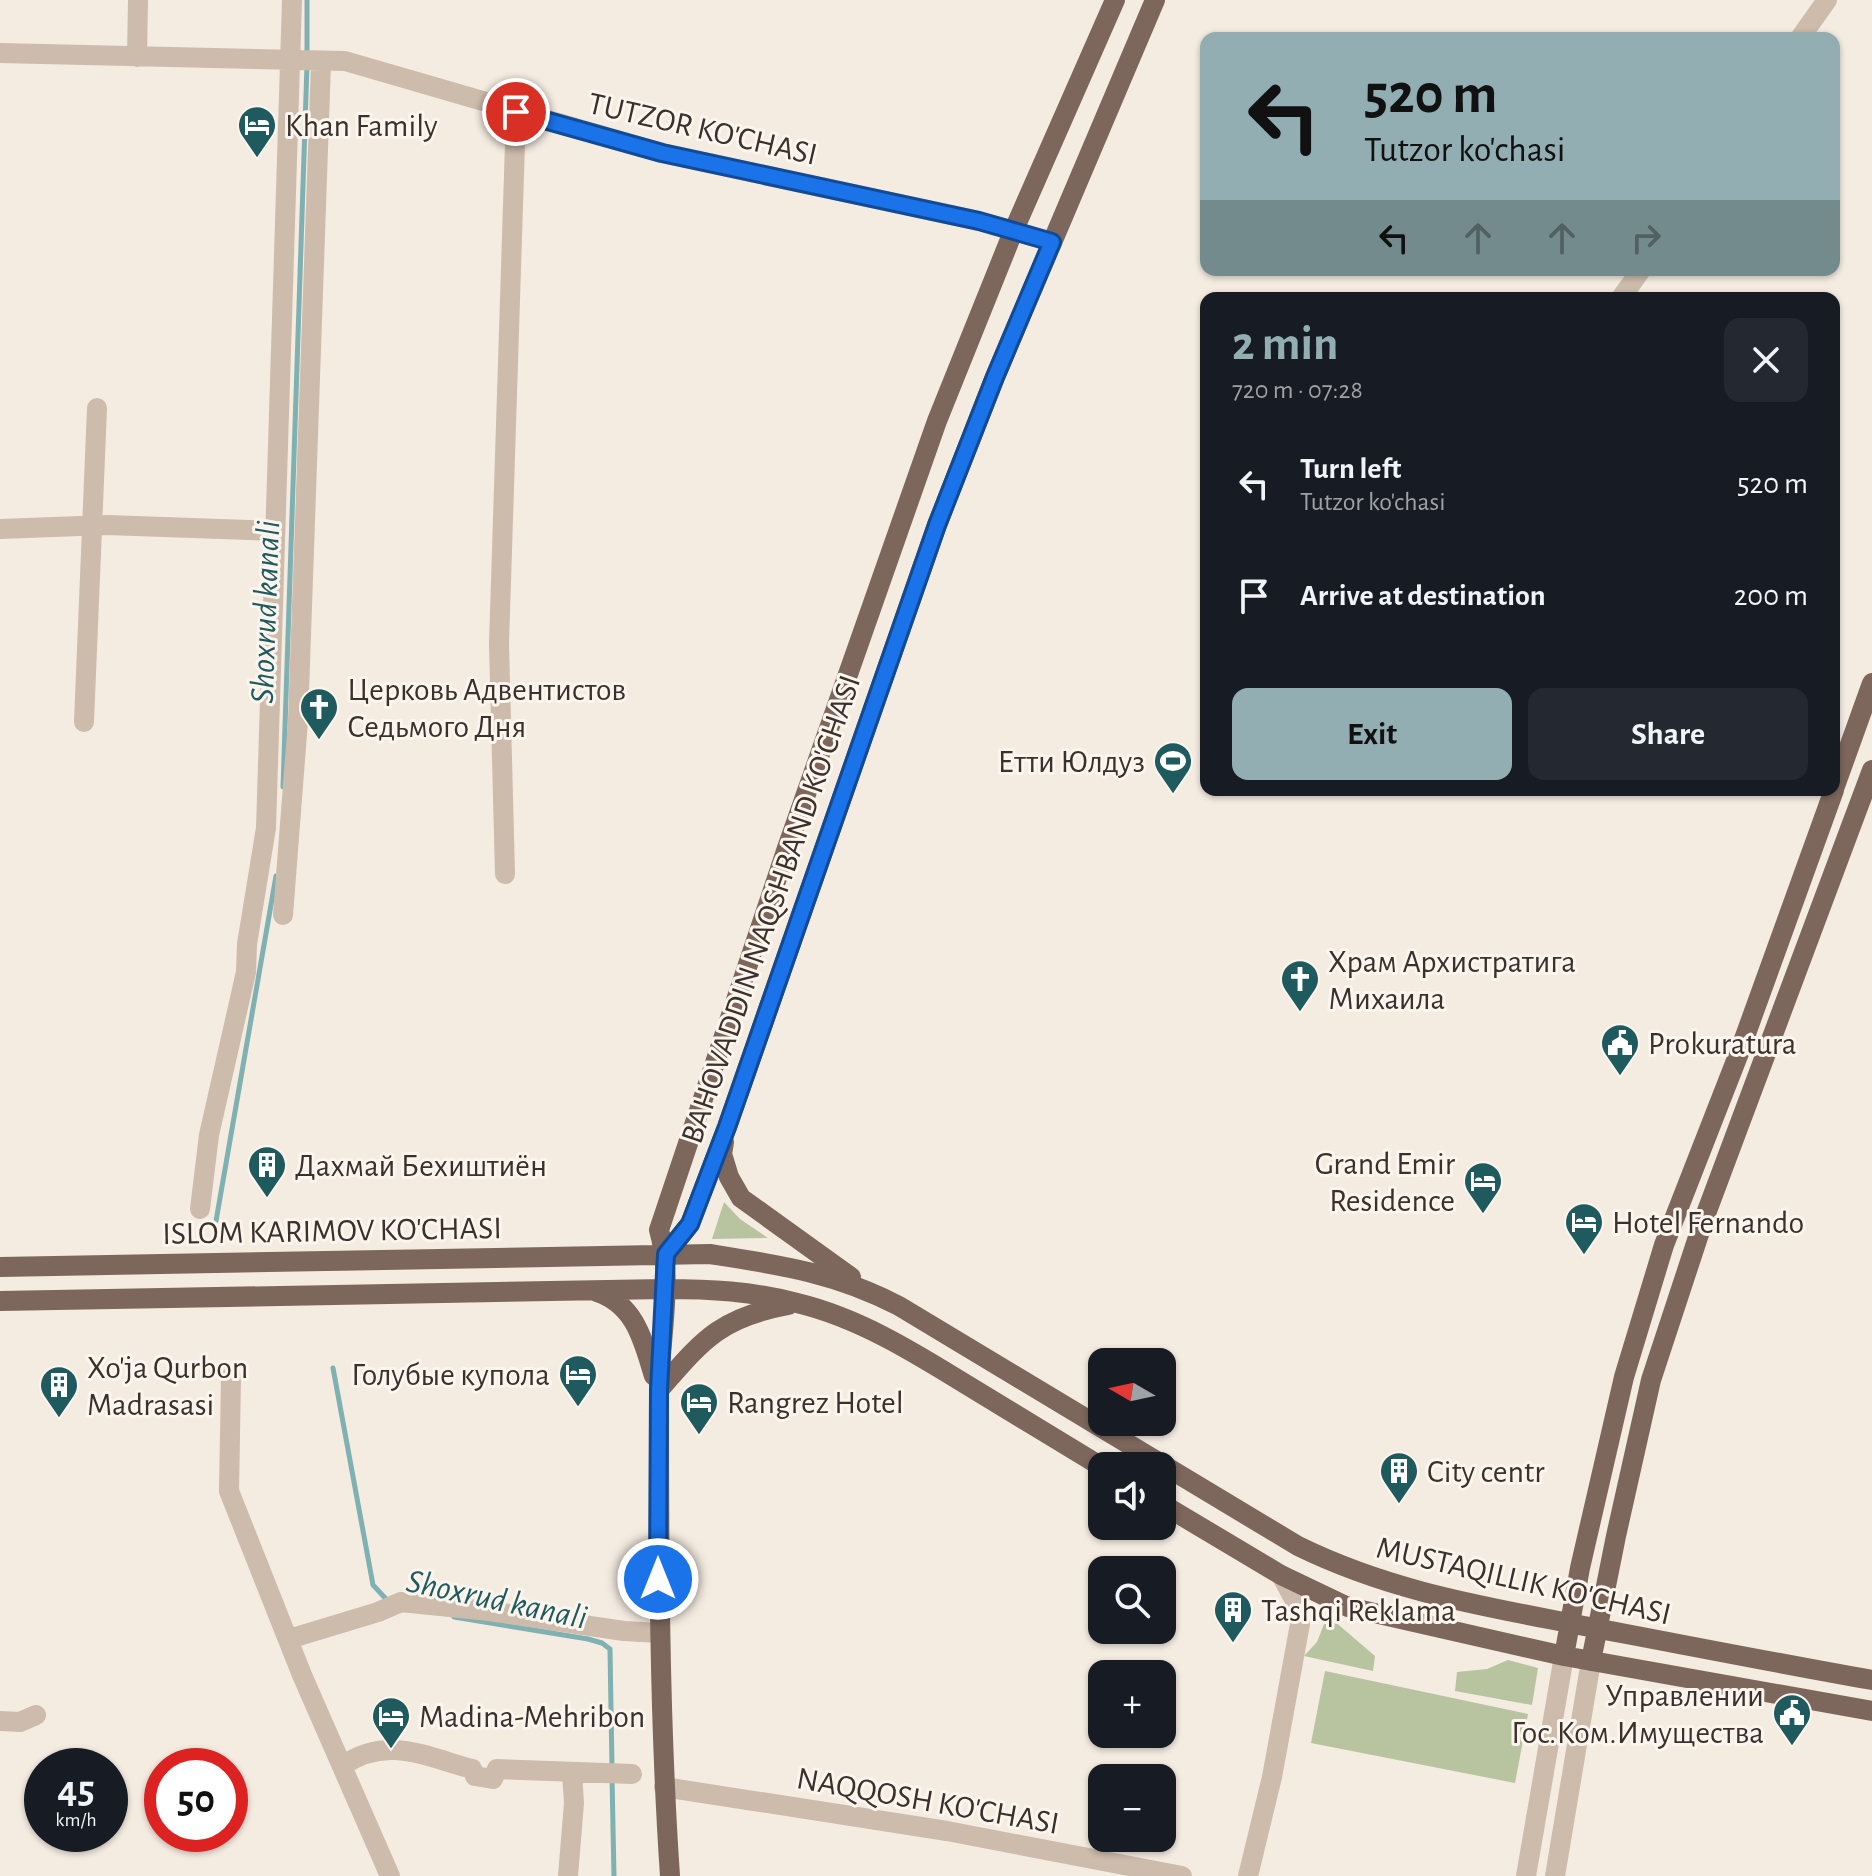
<!DOCTYPE html>
<meta charset="utf-8">
<style>
body{margin:0;font-family:"Alegreya Sans",sans-serif;background:#242831;color:#f1f3f6;height:100vh;display:flex;flex-direction:column;font-size:30px;white-space:nowrap}
*{box-sizing:border-box;margin:0}
p{font-size:26px;color:#9ea1a6}
.icon{flex:none;width:44px;height:44px;fill:none;stroke:currentColor;stroke-width:2;stroke-linecap:round;stroke-linejoin:round}
.map{position:relative;flex:1;overflow:hidden}
.sheet{position:absolute;left:1200px;top:292px;width:640px;height:504px;display:flex;flex-direction:column;background:#171b24;border-radius:16px;box-shadow:0 2px 6px #0004}
.sheet>*{flex:none}
.top-card{position:absolute;left:1200px;top:32px;width:640px;height:244px;border-radius:16px;box-shadow:0 2px 6px #0004;background:#92aeb2;color:#111;overflow:hidden}
.needle{width:52px;rotate:279deg}
.controls{position:absolute;left:1088px;top:1348px;display:grid;gap:16px}
.controls a{display:grid;place-items:center;width:88px;height:88px;border-radius:16px;background:#171b24;box-shadow:0 2px 6px #0004;font-size:40px}
.speed{position:absolute;left:24px;top:1748px;display:flex;gap:16px;font-size:40px;font-weight:700;text-align:center}
.speed>*{display:grid;place-content:center;width:104px;height:104px;border-radius:50%;background:#171b24;box-shadow:0 2px 6px #0004;line-height:1}
.speed small{font-size:20px;font-weight:400}
.speed .limit{border:12px solid #d22;background:#fff;color:#111}
.pin{position:absolute;display:grid;place-items:center;width:68px;height:68px;color:#fff;margin:-34px;border:4px solid #fff;border-radius:50%;box-shadow:0 2px 8px #0007}
.me{position:absolute;width:88px;margin:-44px;rotate:0deg;stroke-linejoin:round;filter:drop-shadow(0 0 6px #0008)}
.turn{display:flex;align-items:center;gap:28px;height:168px;padding:0 32px;font-size:36px}
.turn .icon{width:104px;height:104px;stroke-width:2.5}
.turn b{display:block;font-size:56px;line-height:68px}
.lanes{display:flex;align-items:center;height:76px;padding:0 32px;background:#0003;justify-content:center;gap:40px;direction:ltr}
.lanes .off{opacity:.35}
.round{display:grid;place-items:center;flex:none;width:84px;height:84px;border-radius:16px;background:#242831}
.head{display:flex;align-items:center;justify-content:space-between;height:136px;padding:0 32px}
h1{font-size:48px;font-weight:700;line-height:60px;color:#92aeb2}
.action{display:flex;gap:16px;margin-top:auto;padding:16px 32px}
.action a{flex:1;height:92px;border-radius:16px;background:#92aeb2;color:#111;font-size:32px;font-weight:700;line-height:92px;text-align:center}
.action a+a{background:#242831;color:#f1f3f6}
ul{padding:0;list-style:none}
li{display:flex;align-items:center;gap:24px;height:112px;padding:0 32px}
li div{flex:1}
li b{display:block;font-size:30px}
li em{font-style:normal}
.map>svg:first-child{display:block}
</style>
<div class="map">
<svg width="1872" height="1876" viewBox="0 0 1872 1876">
<rect width="100%" height="100%" fill="#f4ebe1"/>
<!-- green -->
<path fill="#b8c4a0" d="M724,1202L740,1219L768,1238L712,1239Z
M1333,1620L1375,1656L1373,1671L1304,1656L1317,1642L1324,1624Z
M1508,1660L1538,1668L1532,1705L1455,1691L1457,1672L1487,1669Z
M1325,1671L1528,1714L1515,1783L1311,1743Z"/>
<g fill="none" stroke-linecap="round" stroke-linejoin="round">
<!-- stream -->
<path stroke="#7fb0b2" stroke-width="5" d="M307,55V0
M283,787L307,65
M216,1221L276,876
M333,1368L373,1585L388,1601
M454,1617L588,1639L602,1643L610,1649L612,1767
M612,1777L614,1876"/>
<!-- minor -->
<path stroke="#cdbbac" stroke-width="20" d="M1800,38L1827,0
M0,53L345,61L662,153L979,221L1052,242
M137,57L138,0
M1621,298L1641,270
M0,529L107,525L275,531
M84,722L97,408
M505,874L499,644L516,112
M283,915L298,721L321,63
M200,1209L209,1135L246,972L247,944L266,828L292,0
M231,1377L229,1491L302,1675L390,1876
M289,1639L378,1612L401,1602L489,1611L624,1631L660,1633
M0,1721L20,1722L36,1715
M342,1766C386,1735 424,1756 472,1769L475,1776L493,1779L497,1769L632,1774
M664,1787L947,1831L1182,1876
M568,1876L574,1803L572,1773
M1248,1876L1272,1777L1300,1624L1294,1599L1281,1575
M1526,1876L1564,1656
M1555,1876L1591,1661"/>
<!-- major -->
<path stroke="#7d675c" stroke-width="20" d="M1834,789L1872,683
M724,1142L722,1154L729,1177L741,1198L851,1277
M666,1254L690,1224L727,1127L937,525L995,377L1155,0
M0,1267L710,1254C780,1265 836,1273 899,1306L1298,1546C1392,1592 1483,1606 1584,1626C1680,1644 1776,1663 1872,1680
M597,1292C636,1305 643,1341 654,1376
M0,1301L664,1289C709,1289 753,1291 797,1303C860,1318 917,1354 972,1388C1015,1414 1059,1441 1102,1467
M659,1390C703,1340 719,1318 788,1305
M1162,1504L1281,1575L1348,1607L1564,1656L1872,1711
M1564,1656L1580,1568L1624,1377L1664,1245L1739,1053L1834,790
M1591,1661L1616,1536L1651,1380L1704,1219L1872,770
M670,1876C659,1715 659,1555 659,1394C659,1340 674,1282 659,1230L787,848L937,421L1013,232L1115,0"/>
</g>
<g fill="none" stroke-linecap="round" stroke-linejoin="round">
<!-- route casing -->
<g stroke="#114b97" stroke-width="20">
<path id="route" d="M516,112L662,153L979,221L1052,242L995,377L937,525L727,1127L690,1224L666,1254L659,1390L658,1579"/>
</g>
<!-- route -->
<use href="#route" stroke="#1a73e8" stroke-width="14"/>
</g>
<!-- icons -->
<defs>
<g id="hotel-pin" transform="scale(2)"><path d="M0 17L-7.5 6A9.5 9.5 0 1 1 7.5 6Z" fill="#1f5a5e" stroke="#fbf5ee"/><path d="M-6-4.5h1.5V1H6V5H4.5V3h-9V5H-6ZM-4 0a1.8 1.8 0 1 1 3.6 0ZM.5 0V-2.5h3Q6-2.5 6 0Z" fill="#fff"/></g>
<g id="church-pin" transform="scale(2)"><path d="M0 17L-7.5 6A9.5 9.5 0 1 1 7.5 6Z" fill="#1f5a5e" stroke="#fbf5ee"/><path d="M-1.2-6h2.4v3.5h3.3v2.4h-3.3V6h-2.4V-.1h-3.3v-2.4h3.3Z" fill="#fff"/></g>
<g id="stadium-pin" transform="scale(2)"><path d="M0 17L-7.5 6A9.5 9.5 0 1 1 7.5 6Z" fill="#1f5a5e" stroke="#fbf5ee"/><path d="M0-5a6.5 5 0 1 0 0 10a6.5 5 0 1 0 0-10ZM-3.5-1.8h7v3.6h-7Z" fill="#fff"/></g>
<g id="civic-pin" transform="scale(2)"><path d="M0 17L-7.5 6A9.5 9.5 0 1 1 7.5 6Z" fill="#1f5a5e" stroke="#fbf5ee"/><path d="M-.6-6.5H3V-4.5H.6V-3L4-1V1h2V6H-6V1h2V-1L-.6-3ZM-1.2 2.5V6h2.4V2.5Z" fill="#fff"/></g>
<g id="building-pin" transform="scale(2)"><path d="M0 17L-7.5 6A9.5 9.5 0 1 1 7.5 6Z" fill="#1f5a5e" stroke="#fbf5ee"/><path d="M-4-6H4V6H1V3H-1V6H-4ZM-2.5-4.3h1.7v1.8h-1.7ZM.8-4.3h1.7v1.8H.8ZM-2.5-1h1.7V.8h-1.7ZM.8-1h1.7V.8H.8Z" fill="#fff"/></g>
</defs>
<g fill-rule="evenodd">
<use href="#hotel-pin" x="257" y="125"/>
<use href="#church-pin" x="319" y="707"/>
<use href="#stadium-pin" x="1173" y="761"/>
<use href="#church-pin" x="1300" y="979"/>
<use href="#civic-pin" x="1620" y="1043"/>
<use href="#building-pin" x="267" y="1165"/>
<use href="#hotel-pin" x="1483" y="1181"/>
<use href="#hotel-pin" x="1584" y="1222"/>
<use href="#hotel-pin" x="578" y="1374"/>
<use href="#building-pin" x="59" y="1385"/>
<use href="#hotel-pin" x="699" y="1402"/>
<use href="#building-pin" x="1399" y="1471"/>
<use href="#building-pin" x="1233" y="1610"/>
<use href="#civic-pin" x="1792" y="1713"/>
<use href="#hotel-pin" x="391" y="1716"/>
</g>
<g text-anchor="middle" stroke-width="6" stroke-linejoin="round" paint-order="stroke">
<!-- poi labels -->
<g font-size="32" fill="#3b302b" stroke="#fbf5ee" text-anchor="start">
<text x="285" y="136">Khan Family</text>
<text x="347" y="700">Церковь Адвентистов<tspan x="347" dy="37">Седьмого Дня</tspan></text>
<text x="1145" y="772" text-anchor="end">Етти Юлдуз</text>
<text x="1328" y="972">Храм Архистратига<tspan x="1328" dy="37">Михаила</tspan></text>
<text x="1648" y="1054">Prokuratura</text>
<text x="1455" y="1174" text-anchor="end">Grand Emir<tspan x="1455" dy="37">Residence</tspan></text>
<text x="295" y="1176">Дахмай Бехиштиён</text>
<text x="1612" y="1233">Hotel Fernando</text>
<text x="87" y="1378">Xo'ja Qurbon<tspan x="87" dy="37">Madrasasi</tspan></text>
<text x="550" y="1385" text-anchor="end">Голубые купола</text>
<text x="727" y="1413">Rangrez Hotel</text>
<text x="1427" y="1482">City centr</text>
<text x="1261" y="1621">Tashqi Reklama</text>
<text x="1764" y="1706" text-anchor="end">Управлении<tspan x="1764" dy="37">Гос.Ком.Имущества</tspan></text>
<text x="419" y="1727">Madina-Mehribon</text>
</g>
<!-- street labels -->
<g font-size="32" fill="#3b302b" stroke="#fbf5ee">
<text transform="translate(703 128) rotate(13)" y="11">TUTZOR KO'CHASI</text>
<text transform="translate(770 909) rotate(-71)" y="11">BAHOVADDIN NAQSHBAND KO'CHASI</text>
<text transform="translate(332 1230) rotate(-1)" y="11">ISLOM KARIMOV KO'CHASI</text>
<text transform="translate(1524 1580) rotate(13)" y="11">MUSTAQILLIK KO'CHASI</text>
<text transform="translate(928 1800) rotate(10)" y="11">NAQQOSH KO'CHASI</text>
</g>
<!-- water labels -->
<g font-size="34" font-style="italic" fill="#1f5a5e" stroke="#fbf5ee">
<text transform="translate(264 612) rotate(-88)" y="12">Shoxrud kanali</text>
<text transform="translate(497 1598) rotate(12)" y="12">Shoxrud kanali</text>
</g>
</g>
</svg>
<div class="controls">
<a><svg class="needle" viewBox="-14 -14 28 28"><path d="M0-13l5 13h-10z" fill="#e53935"/><path d="M0 13l5-13h-10z" fill="#9ea1a6"/></svg></a>
<a><svg class="icon" aria-label="sound" viewBox="0 0 24 24"><path d="M4 9h4l5-4v14l-5-4H4zM17 9q2 3 0 6"/></svg></a>
<a><svg class="icon" aria-label="search" viewBox="0 0 24 24"><circle cx="10" cy="10" r="6"/><path d="M15 15l6 6"/></svg></a>
<a>+</a>
<a>−</a>
</div>
<div class="speed"><div>45<small>km/h</small></div><div class="limit">50</div></div>
<div class="pin" style="left:516px;top:112px;background:#d93025"><svg class="icon" aria-label="arrive" viewBox="0 0 24 24"><path d="M6 21V4h12l-3 4 3 4H6"/></svg></div>
<svg class="me" style="left:658px;top:1579px" viewBox="-20 -20 40 40"><circle r="17" fill="#1a73e8" stroke="#fff" stroke-width="3"/><path d="M0-11L8 9 0 5-8 9z" fill="#fff"/></svg>
<div class="top-card">
<div class="turn"><svg class="icon" aria-label="left" viewBox="0 0 24 24"><path d="M17 20v-9H6M10 6l-5 5 5 5"/></svg><div><b>520 m</b>Tutzor ko'chasi</div></div>
<div class="lanes"><svg class="icon" aria-label="left" viewBox="0 0 24 24"><path d="M17 20v-9H6M10 6l-5 5 5 5"/></svg><svg class="icon off" aria-label="ahead" viewBox="0 0 24 24"><path d="M12 20V5M6 11l6-6 6 6"/></svg><svg class="icon off" aria-label="ahead" viewBox="0 0 24 24"><path d="M12 20V5M6 11l6-6 6 6"/></svg><svg class="icon off" aria-label="right" viewBox="0 0 24 24"><path d="M7 20v-9h11M14 6l5 5-5 5"/></svg></div>
</div>
<section class="sheet">
<div class="head"><div><h1>2 min</h1><p>720 m · 07:28</p></div><a class="round"><svg class="icon" aria-label="close" viewBox="0 0 24 24"><path d="M6 6l12 12M18 6L6 18"/></svg></a></div>
<ul>
<li><svg class="icon" aria-label="left" viewBox="0 0 24 24"><path d="M17 20v-9H6M10 6l-5 5 5 5"/></svg><div><b>Turn left</b><p>Tutzor ko'chasi</p></div><em>520 m</em></li>
<li><svg class="icon" aria-label="arrive" viewBox="0 0 24 24"><path d="M6 21V4h12l-3 4 3 4H6"/></svg><div><b>Arrive at destination</b></div><em>200 m</em></li>
</ul>
<div class="action"><a>Exit</a><a>Share</a></div>
</section>
</div>
